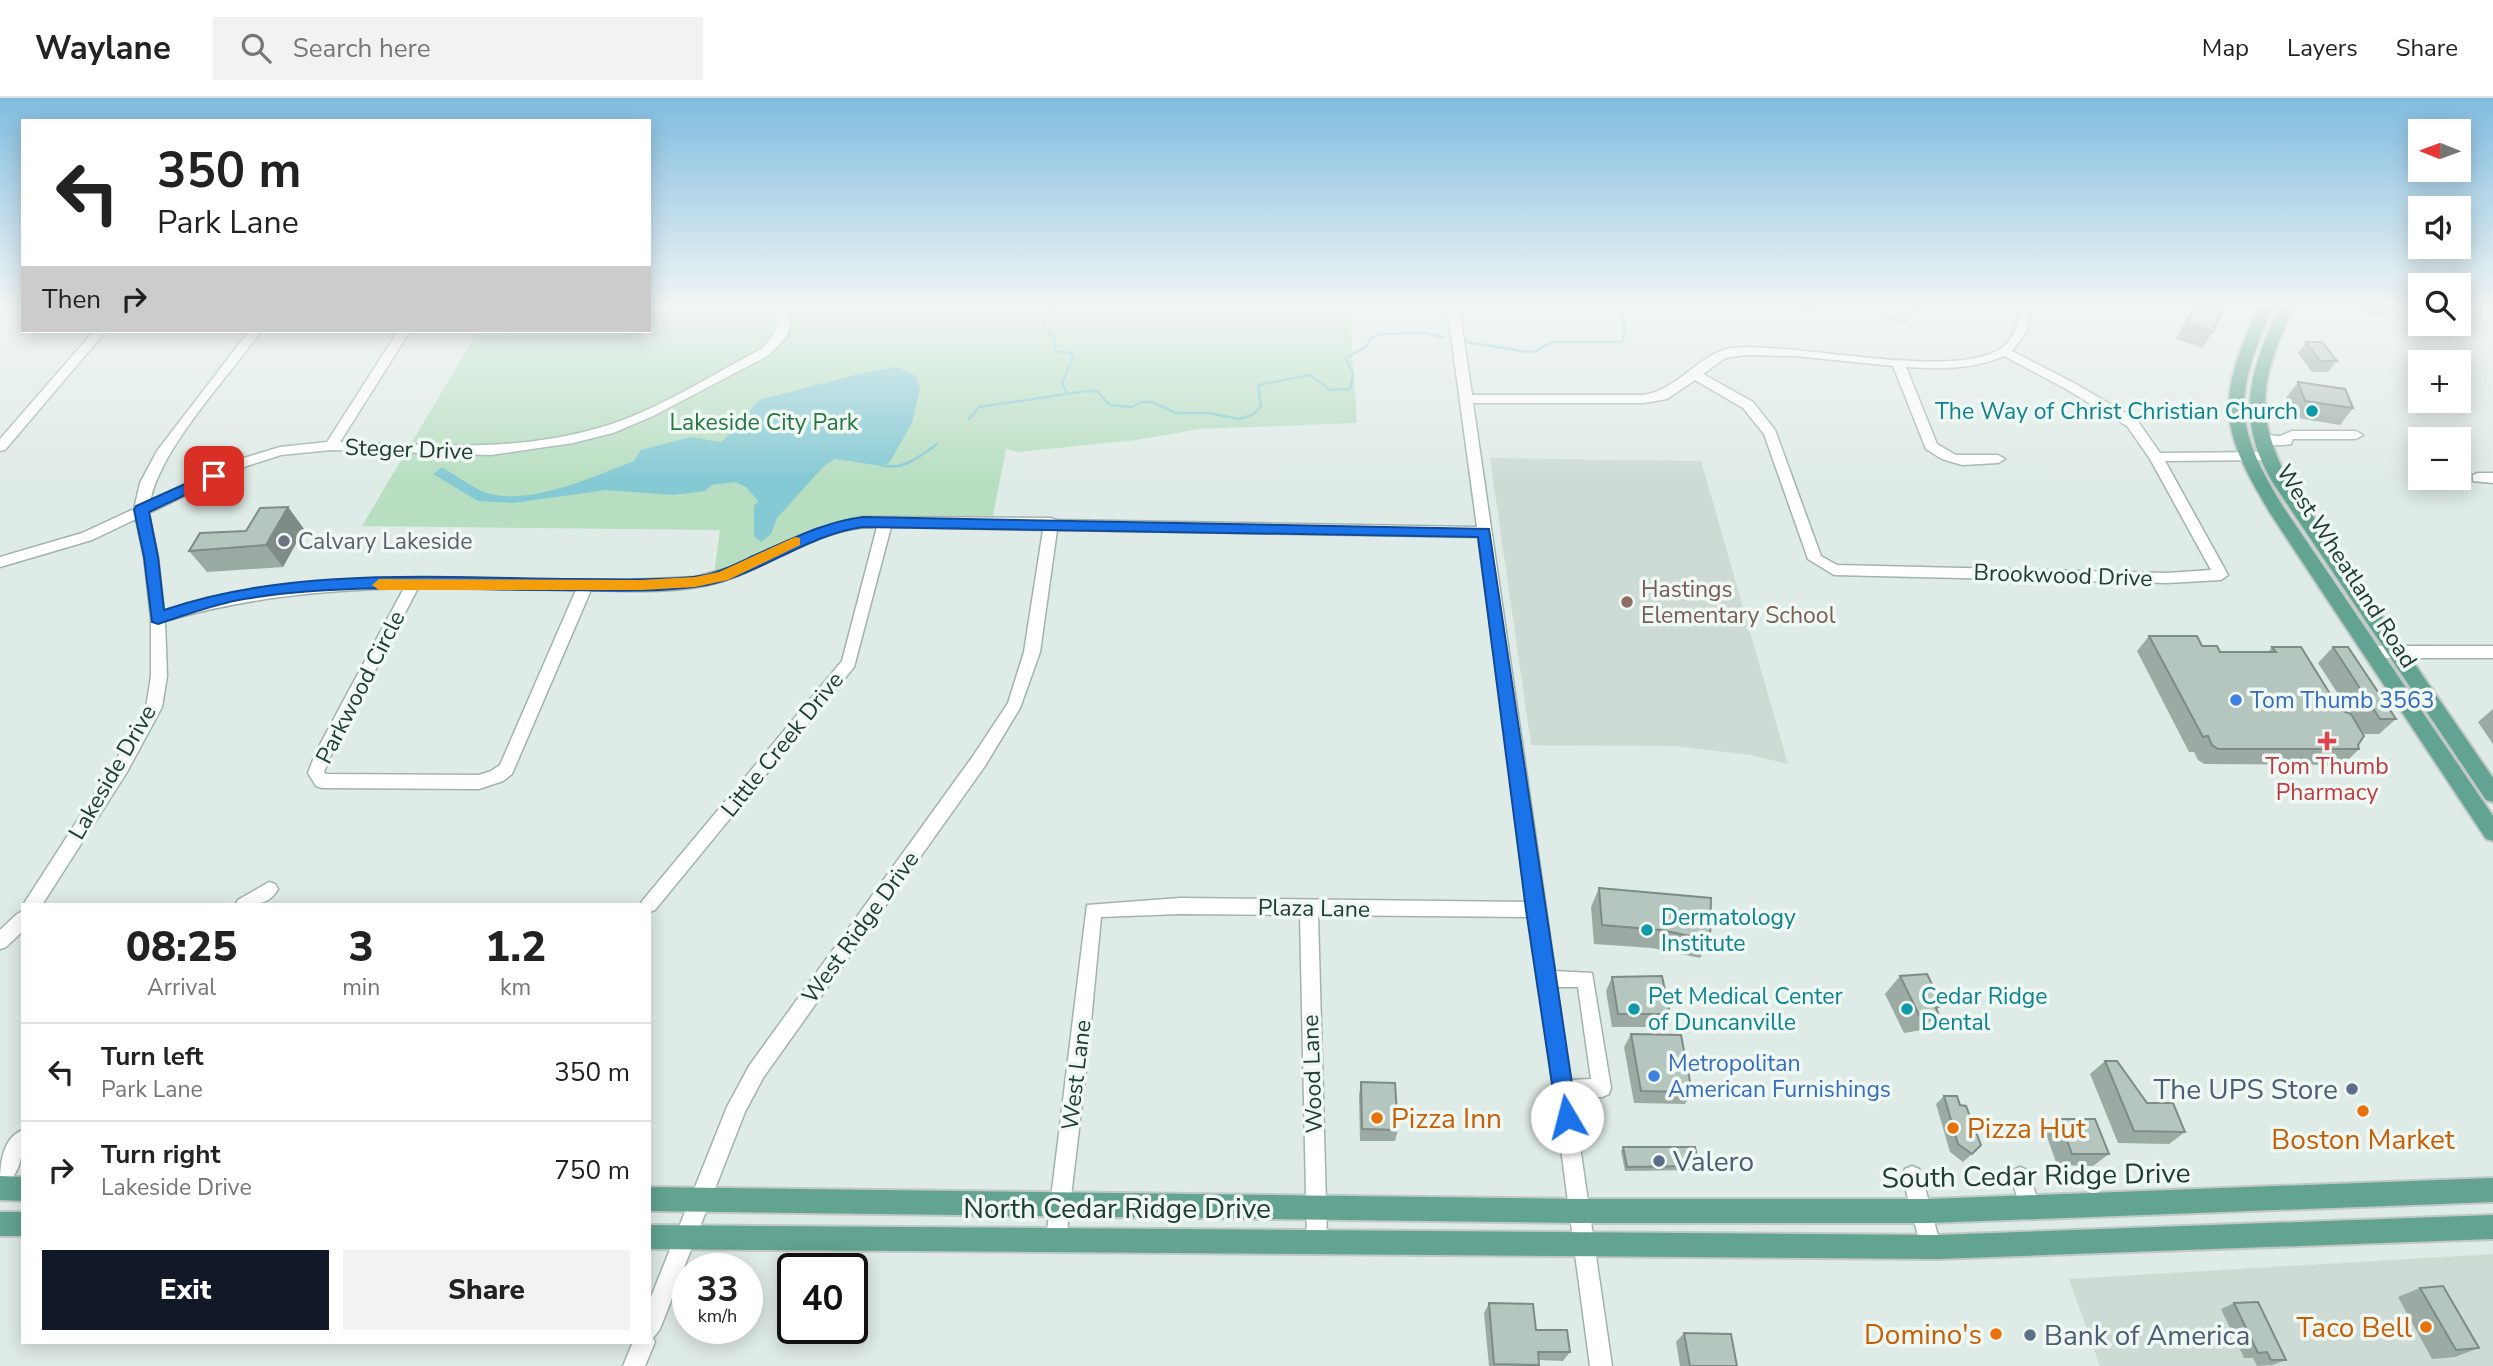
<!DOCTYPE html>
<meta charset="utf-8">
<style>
body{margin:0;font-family:"Nunito Sans",sans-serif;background:#f2f2f2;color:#222;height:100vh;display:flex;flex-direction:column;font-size:26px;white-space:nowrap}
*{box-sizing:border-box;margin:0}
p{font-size:23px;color:#767676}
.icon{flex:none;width:38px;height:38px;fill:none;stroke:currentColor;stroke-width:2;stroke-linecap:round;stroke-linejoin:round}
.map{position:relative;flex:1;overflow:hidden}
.details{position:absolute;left:21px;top:805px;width:630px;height:441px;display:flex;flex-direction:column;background:#fff;border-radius:0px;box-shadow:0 4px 18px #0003}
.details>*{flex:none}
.banner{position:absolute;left:21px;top:21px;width:630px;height:214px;border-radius:0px;box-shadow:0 4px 18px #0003;background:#fff;color:#222;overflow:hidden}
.needle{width:46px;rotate:271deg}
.buttons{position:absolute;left:2408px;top:21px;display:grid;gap:14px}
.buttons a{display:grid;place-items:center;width:63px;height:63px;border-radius:0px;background:#fff;box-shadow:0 4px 18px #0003;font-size:35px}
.speed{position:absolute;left:672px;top:1155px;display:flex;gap:14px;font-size:35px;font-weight:700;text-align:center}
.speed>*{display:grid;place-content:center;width:91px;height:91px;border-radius:50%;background:#fff;box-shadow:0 4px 18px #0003;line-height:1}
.speed small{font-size:18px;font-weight:400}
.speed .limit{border:4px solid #111;border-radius:10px;background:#fff;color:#111}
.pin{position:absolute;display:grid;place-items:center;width:60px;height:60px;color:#fff;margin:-30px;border-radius:14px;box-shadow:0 4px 10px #0006}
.me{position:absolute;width:77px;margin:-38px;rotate:352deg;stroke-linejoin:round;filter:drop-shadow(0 0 5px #0008)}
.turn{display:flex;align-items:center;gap:24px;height:147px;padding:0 21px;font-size:32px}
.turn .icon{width:91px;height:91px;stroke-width:2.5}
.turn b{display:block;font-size:49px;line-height:60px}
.then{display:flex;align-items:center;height:66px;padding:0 21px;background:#0003;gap:14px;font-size:26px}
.eta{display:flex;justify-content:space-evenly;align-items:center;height:119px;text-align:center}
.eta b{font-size:42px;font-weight:800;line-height:49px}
.cta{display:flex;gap:14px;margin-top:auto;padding:14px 21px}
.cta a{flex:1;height:80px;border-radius:0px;background:#111827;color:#fff;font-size:28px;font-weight:800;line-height:80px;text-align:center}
.cta a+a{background:#f2f2f2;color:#222}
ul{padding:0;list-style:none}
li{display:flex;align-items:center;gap:21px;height:98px;padding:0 21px;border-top:2px solid #e0e0e0}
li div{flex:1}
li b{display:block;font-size:26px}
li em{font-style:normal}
header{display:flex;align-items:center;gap:42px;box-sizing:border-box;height:98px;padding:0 35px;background:#fff;border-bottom:2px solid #e0e0e0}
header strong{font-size:33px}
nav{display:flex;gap:38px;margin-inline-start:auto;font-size:24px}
.search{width:490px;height:63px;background:#f2f2f2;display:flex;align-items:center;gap:18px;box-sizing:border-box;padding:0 24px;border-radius:0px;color:#767676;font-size:26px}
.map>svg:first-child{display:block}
</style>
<header>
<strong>Waylane</strong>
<div class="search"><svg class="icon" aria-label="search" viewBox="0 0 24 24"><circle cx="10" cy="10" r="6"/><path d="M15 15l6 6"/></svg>Search here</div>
<nav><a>Map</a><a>Layers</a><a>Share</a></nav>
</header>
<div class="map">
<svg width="2493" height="1268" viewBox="0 0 2493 1268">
<rect width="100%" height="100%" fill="#dfebe6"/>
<!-- built -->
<path fill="#cedbd5" d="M1490,360L1701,363L1788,666L1750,657L1675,648L1531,647Z
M2493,1156V1268H2100L2069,1181Z"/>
<!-- green -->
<path fill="#b7dec1" d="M649,208H1349L1357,325L1199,331L1136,342L1018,354L1006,351L992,423C943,421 872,413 826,426C787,438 753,463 714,476L720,432L362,428L478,233H649Z"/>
<!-- water -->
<path fill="#84c9d3" d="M897,269L916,278L920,291L912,325L890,364L882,368L835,361L824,368L777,420L771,436L761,444L754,438V408L758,403L746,389L735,384L712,387L705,393L673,397L606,392L513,405L478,403L433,376L442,369C455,377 470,388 484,394C527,410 594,378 634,363L641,352L691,339L721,344L749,319V314L759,302L862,275Z"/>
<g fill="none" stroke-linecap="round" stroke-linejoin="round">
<!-- stream -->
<path stroke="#84c9d3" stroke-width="2.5" d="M1056,208L1043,228L1054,240L1055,253L1070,255L1073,259L1062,285L1067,295
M1791,208L1803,214L1837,208
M1881,208L1890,221L1906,224L1915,212L1951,208
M1467,244L1527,254L1536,253L1552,244H1622L1625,235L1621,208
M969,321L979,309L1086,293H1097L1110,307L1132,309L1141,304H1152L1176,315H1208L1240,321L1254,316L1261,308L1258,287L1310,277L1330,292L1350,291L1353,276L1346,260L1367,248L1371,240L1379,236L1425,235L1443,239
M879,366C901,375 920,358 937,346"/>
<!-- minor casing -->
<g stroke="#a2b3ad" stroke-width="3">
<path id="minor" d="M773,208H785L791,223L787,238L769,257L653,318L613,335L573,345L491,357L331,352L281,357L244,369L149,415L158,459L164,513L207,500L256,490L357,481L628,482L695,479L732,469L813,432L863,419L1051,420L1056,422L1477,429L1447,208H1459L1472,297H1644C1679,291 1701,254 1732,250C1795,243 1961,286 2005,247C2016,237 2018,222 2020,208H2032L2026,234L2012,253L2074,285L2137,322L2160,355L2266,354L2273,358L2266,362L2165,363L2228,477L2221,482L2167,485L1834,477L1808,461L1764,336L1743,310L1695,282L1667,301L1644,305H1473L1555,873L1592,875L1611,990L1609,996L1602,999L1573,1000L1612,1268H1590L1530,819L1318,817L1327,1142L1324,1149L1317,1152L1310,1149L1307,1142L1300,817L1180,816L1101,819L1088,955L1066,1141L1063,1148L1056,1151L1049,1148L1046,1141L1087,807L1180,800L1528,804L1478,439L1057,432L1040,554L1020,610L985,668L763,980L745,1014L660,1231L653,1240L655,1244L645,1268H623L633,1244H649V1204L727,1009L749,968L973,658L1008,605L1024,554L1043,432L891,429L854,569L655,812L649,814V807H640L643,802L842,563L877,429C820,428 773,468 720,484C679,496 633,493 591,492L512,676L503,683L479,691L322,690L316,688L308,675L316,654L404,490C322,492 244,500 165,523L167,578L162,609L127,674L42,807H23L115,664L146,609L151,578V520L144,459L136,421L92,442L0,469V459L82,435L134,411L140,385L157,353L249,233H261C227,281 162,348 150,403L234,363L280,349L327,344L398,233H410L340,344C428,347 516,355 602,329C654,314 712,277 761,251C776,236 781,228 773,208ZM1746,257L1795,258L1893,268L1926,351L1942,361L1962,367L1998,365L2005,361L1998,357H1956L1937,346L1906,269C1939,271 1972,272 2004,258L2066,291L2127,328L2150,361L2211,472L2167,475L1837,467L1821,458L1775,332L1753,304L1703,276L1725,260ZM418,490L576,492L500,667L491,673L479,677L326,676L324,674L330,659ZM1557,889H1578L1591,981L1570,982Z
M94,233H106L5,352L0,353V341Z
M2292,333H2356L2363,337L2356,341H2293L2291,346C2281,348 2262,348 2254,341L2261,337L2280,338Z
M2478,375H2493V385L2473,383V377Z
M2373,548H2493V560H2373L2365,554Z
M269,784L275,786L278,791C269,808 252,807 235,807L238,802Z
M23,813V833L6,849L0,851V832L17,816Z
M23,1032C23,1052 22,1080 0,1089C0,1069 1,1040 23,1032Z
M1912,1068L1919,1071L1922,1078L1941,1149L1938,1156L1931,1159L1924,1156L1921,1149L1902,1078L1905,1071Z
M2020,1069L2027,1072L2041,1110L2038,1117L2031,1120L2024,1117L2010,1079L2013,1072Z"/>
</g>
<!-- major casing -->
<g stroke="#c1c8c6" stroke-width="4">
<path id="major" d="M2259,208H2273C2235,297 2231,325 2284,410L2493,718V743L2486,741L2272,418C2218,329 2216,303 2259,208Z
M2280,208H2294C2264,277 2251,308 2287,380L2493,680V704L2486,702L2273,385C2234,319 2250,273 2280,208Z
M0,1078L23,1079V1103L0,1102Z
M2493,1080V1104L1928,1125H1581L649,1113V1089L1581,1101H1928Z
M0,1114H23V1138H0Z
M2493,1117V1141L1937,1161L649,1151V1127L1937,1137Z"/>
</g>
<!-- minor -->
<use href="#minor" fill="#fff" fill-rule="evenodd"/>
<!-- major -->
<use href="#major" fill="#62a391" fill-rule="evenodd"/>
</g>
<!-- wall -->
<path fill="#9caaa4" d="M2195,208L2213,234L2202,250L2176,241L2186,221Z
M2348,208H2389L2380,219L2347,209Z
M2306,244L2337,263L2328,274H2312L2298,255Z
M2298,284L2353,310L2340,327L2292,319L2286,300Z
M288,409L304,431L283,469L207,474L189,453L246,433Z
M2149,538L2202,548L2220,554H2268L2272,549L2358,647L2359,651L2343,667L2204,666L2198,662L2194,654H2189L2137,553Z
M2333,549L2396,621L2379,636H2364L2318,565Z
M2493,611V646L2478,624Z
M1599,790L1710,842L1700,860L1652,850L1594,846L1591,809Z
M1900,878L1938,915L1922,932L1904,935L1885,896Z
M1612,879L1670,916L1663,929H1612L1606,893Z
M1631,936L1692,994L1685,1006L1634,1005L1624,949Z
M2105,963L2147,1005L2185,1034L2169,1046L2118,1045L2090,976Z
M1361,984L1398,1032L1395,1043H1360L1359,997Z
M1944,998L1972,1056L1963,1064L1950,1054L1936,1006Z
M2059,1021L2109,1056L2093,1068L2057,1067L2045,1033Z
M1623,1049L1699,1068L1696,1072L1625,1073L1621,1053Z
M2420,1190L2479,1250L2455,1259L2432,1261L2398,1199Z
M1489,1205L1570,1254L1563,1263L1539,1262L1538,1268H1489L1484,1215Z
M2234,1205L2286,1262L2272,1267L2257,1268L2253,1260H2244L2221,1211Z
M1684,1235L1737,1268H1680L1676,1244Z"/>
<!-- shaded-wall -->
<path fill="#7f8b86" d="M288,409L304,431L283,469L266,447Z"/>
<!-- building -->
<path fill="#b5c6bf" stroke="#7f8b86" stroke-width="2" d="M2195,208H2207L2222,213L2213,234L2187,225Z
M2306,244H2322L2337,263H2320Z
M2298,284L2345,291L2353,310L2305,303Z
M288,409L266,447L189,453L200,435L246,433L260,410Z
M2149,538H2197L2202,548H2217L2220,554H2276L2272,549H2301L2340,612L2351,616L2364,638L2358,647L2359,651H2218L2212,647L2208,638L2203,639Z
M2333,549H2348L2396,621H2380Z
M1599,790L1711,800L1710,842L1661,832L1602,827Z
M1927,876L1942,907L1936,910L1938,915L1919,917L1900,878Z
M1662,878L1670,916H1618L1612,879Z
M1631,936L1681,937L1692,994L1641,993Z
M2105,963H2117L2147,1005H2173L2185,1034L2134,1033Z
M1361,984L1395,985L1398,1032L1362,1031Z
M1944,998H1957L1960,1007L1966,1008L1981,1047L1972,1056L1958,1046Z
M2059,1021H2095L2109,1056H2072Z
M1623,1049H1695L1699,1068L1627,1069Z
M2443,1188L2479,1250L2456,1252L2420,1190Z
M2258,1204L2286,1262H2271L2267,1254L2258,1255L2234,1205Z
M1489,1205L1533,1206L1536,1232H1567L1570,1254H1538L1539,1267L1494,1266Z
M1684,1235L1731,1236L1737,1268H1690Z"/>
<!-- sky -->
<linearGradient id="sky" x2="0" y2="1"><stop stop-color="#80bce0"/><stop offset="0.54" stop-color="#f1f6f4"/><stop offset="1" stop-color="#f1f6f4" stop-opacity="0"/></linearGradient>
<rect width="2493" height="385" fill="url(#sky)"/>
<!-- route -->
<path fill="#1a73e8" stroke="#114b97" stroke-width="2" d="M214,373L221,378L219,381L149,414L158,459L164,512C291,468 444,480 576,481C615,481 655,483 693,479C715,477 734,467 753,458C790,442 823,424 863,419L1489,431L1577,1019L1574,1025L1567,1028L1560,1025L1557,1019L1526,812L1478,439L863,429C803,437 755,482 694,489C646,495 595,492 546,492C449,491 340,485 244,501C214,506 186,517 158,526L152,524L144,459L134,412L136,408Z"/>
<!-- slow -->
<path fill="#f59e0b" d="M795,439L800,440V447L728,482L695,489L641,492H379L372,487L379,481L641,482L695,479L719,474Z"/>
<!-- markers -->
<g fill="#0f9aa8" stroke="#f0f8f4" stroke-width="2.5">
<circle cx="2312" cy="313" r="7"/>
<circle cx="1647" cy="832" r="7"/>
<circle cx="1634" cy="911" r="7"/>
<circle cx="1907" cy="911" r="7"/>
</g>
<circle fill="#6b7280" stroke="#f0f8f4" stroke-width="2.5" cx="284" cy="443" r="7"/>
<circle fill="#8d6e63" stroke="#f0f8f4" stroke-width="2.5" cx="1627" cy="504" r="7"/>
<g fill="#3f7fe0" stroke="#f0f8f4" stroke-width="2.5">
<circle cx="2236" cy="602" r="7"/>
<circle cx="1654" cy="978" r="7"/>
</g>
<path fill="#e0444e" stroke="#f0f8f4" stroke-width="2.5" d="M2323.5 632.5h7v7h7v7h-7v7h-7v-7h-7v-7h7z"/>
<g fill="#5c6f8a" stroke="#f0f8f4" stroke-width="2.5">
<circle cx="2352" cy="991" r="7"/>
<circle cx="1659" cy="1063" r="7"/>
<circle cx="2030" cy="1237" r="7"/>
</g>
<g fill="#e8710a" stroke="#f0f8f4" stroke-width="2.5">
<circle cx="2363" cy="1013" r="7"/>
<circle cx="1377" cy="1020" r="7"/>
<circle cx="1953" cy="1030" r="7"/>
<circle cx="2426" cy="1229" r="7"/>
<circle cx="1996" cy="1236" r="7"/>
</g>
<g text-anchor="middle" stroke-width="7" stroke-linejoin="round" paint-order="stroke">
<!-- culture labels -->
<g font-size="23" fill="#0d838f" stroke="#f0f8f4" text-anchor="start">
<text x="2298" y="321" text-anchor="end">The Way of Christ Christian Church</text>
<text x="1661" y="827">Dermatology<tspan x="1661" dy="26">Institute</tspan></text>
<text x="1648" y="906">Pet Medical Center<tspan x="1648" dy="26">of Duncanville</tspan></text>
<text x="1921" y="906">Cedar Ridge<tspan x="1921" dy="26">Dental</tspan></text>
</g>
<!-- park labels -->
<g font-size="23" fill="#287545" stroke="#f0f8f4">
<text x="764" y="332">Lakeside City Park</text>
</g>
<!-- street labels -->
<g font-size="23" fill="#203c34" stroke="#f0f8f4">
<text transform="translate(409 351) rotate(2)" y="8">Steger Drive</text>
<text transform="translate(2347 468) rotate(57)" y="8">West Wheatland Road</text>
<text transform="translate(2063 477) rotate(2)" y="8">Brookwood Drive</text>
<text transform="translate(360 589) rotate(-63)" y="8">Parkwood Circle</text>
<text transform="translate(782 646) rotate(-51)" y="8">Little Creek Drive</text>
<text transform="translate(112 674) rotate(-60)" y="8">Lakeside Drive</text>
<text transform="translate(1314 810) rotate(1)" y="8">Plaza Lane</text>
<text transform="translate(860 829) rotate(-54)" y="8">West Ridge Drive</text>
<text transform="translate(1312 976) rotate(-92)" y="8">Wood Lane</text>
<text transform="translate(1076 977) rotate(-83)" y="8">West Lane</text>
</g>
<!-- worship labels -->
<g font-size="23" fill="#5b616d" stroke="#f0f8f4" text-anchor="start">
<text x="298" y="451">Calvary Lakeside</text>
</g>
<!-- education labels -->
<g font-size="23" fill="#785e54" stroke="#f0f8f4" text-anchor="start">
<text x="1641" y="499">Hastings<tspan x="1641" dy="26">Elementary School</tspan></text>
</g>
<!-- shop labels -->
<g font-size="23" fill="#366cbe" stroke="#f0f8f4" text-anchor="start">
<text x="2250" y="610">Tom Thumb 3563</text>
<text x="1668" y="973">Metropolitan<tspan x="1668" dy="26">American Furnishings</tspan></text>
</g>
<!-- health labels -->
<g font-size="23" fill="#be3a42" stroke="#f0f8f4">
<text x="2327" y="676">Tom Thumb<tspan x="2327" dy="26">Pharmacy</tspan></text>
</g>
<!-- near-service labels -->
<g font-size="28" fill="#4e5e75" stroke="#f0f8f4" text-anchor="start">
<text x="2338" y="1001" text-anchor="end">The UPS Store</text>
<text x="1673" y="1073">Valero</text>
<text x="2044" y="1247">Bank of America</text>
</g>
<!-- near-food labels -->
<g font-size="28" fill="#c56008" stroke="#f0f8f4" text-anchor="start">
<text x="1391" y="1030">Pizza Inn</text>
<text x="1967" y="1040">Pizza Hut</text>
<text x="2363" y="1051" text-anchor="middle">Boston Market</text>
<text x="2412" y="1239" text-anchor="end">Taco Bell</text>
<text x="1982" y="1246" text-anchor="end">Domino's</text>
</g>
<!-- near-street labels -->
<g font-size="28" fill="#203c34" stroke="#f0f8f4">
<text transform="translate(2036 1077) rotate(-1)" y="10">South Cedar Ridge Drive</text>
<text x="1117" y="1120">North Cedar Ridge Drive</text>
</g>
</g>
</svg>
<div class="buttons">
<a><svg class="needle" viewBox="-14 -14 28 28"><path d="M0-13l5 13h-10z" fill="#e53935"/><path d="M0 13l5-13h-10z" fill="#767676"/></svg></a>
<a><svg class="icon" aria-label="sound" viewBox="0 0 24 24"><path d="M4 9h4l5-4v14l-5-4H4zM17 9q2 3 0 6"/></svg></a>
<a><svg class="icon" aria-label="search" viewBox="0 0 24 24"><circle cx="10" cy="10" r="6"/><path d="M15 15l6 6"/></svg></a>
<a>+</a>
<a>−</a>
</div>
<div class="speed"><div>33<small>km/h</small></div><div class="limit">40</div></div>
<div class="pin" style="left:214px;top:378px;background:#d93025"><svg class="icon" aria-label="arrive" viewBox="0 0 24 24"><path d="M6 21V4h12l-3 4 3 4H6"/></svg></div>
<svg class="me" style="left:1567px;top:1019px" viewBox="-20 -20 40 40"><circle r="19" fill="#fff"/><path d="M0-13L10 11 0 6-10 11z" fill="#1a73e8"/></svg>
<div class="banner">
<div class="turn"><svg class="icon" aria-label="left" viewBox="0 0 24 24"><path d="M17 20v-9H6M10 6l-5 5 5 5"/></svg><div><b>350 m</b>Park Lane</div></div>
<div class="then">Then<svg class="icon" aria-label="right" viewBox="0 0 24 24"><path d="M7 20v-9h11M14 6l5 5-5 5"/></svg></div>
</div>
<section class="details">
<div class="eta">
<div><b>08:25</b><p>Arrival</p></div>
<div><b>3</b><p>min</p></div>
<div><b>1.2</b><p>km</p></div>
</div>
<ul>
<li><svg class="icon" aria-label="left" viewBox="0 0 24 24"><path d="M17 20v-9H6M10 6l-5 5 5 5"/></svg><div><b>Turn left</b><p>Park Lane</p></div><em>350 m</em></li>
<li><svg class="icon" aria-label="right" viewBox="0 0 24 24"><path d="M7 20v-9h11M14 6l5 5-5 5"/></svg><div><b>Turn right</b><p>Lakeside Drive</p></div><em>750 m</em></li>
</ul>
<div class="cta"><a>Exit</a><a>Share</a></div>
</section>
</div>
